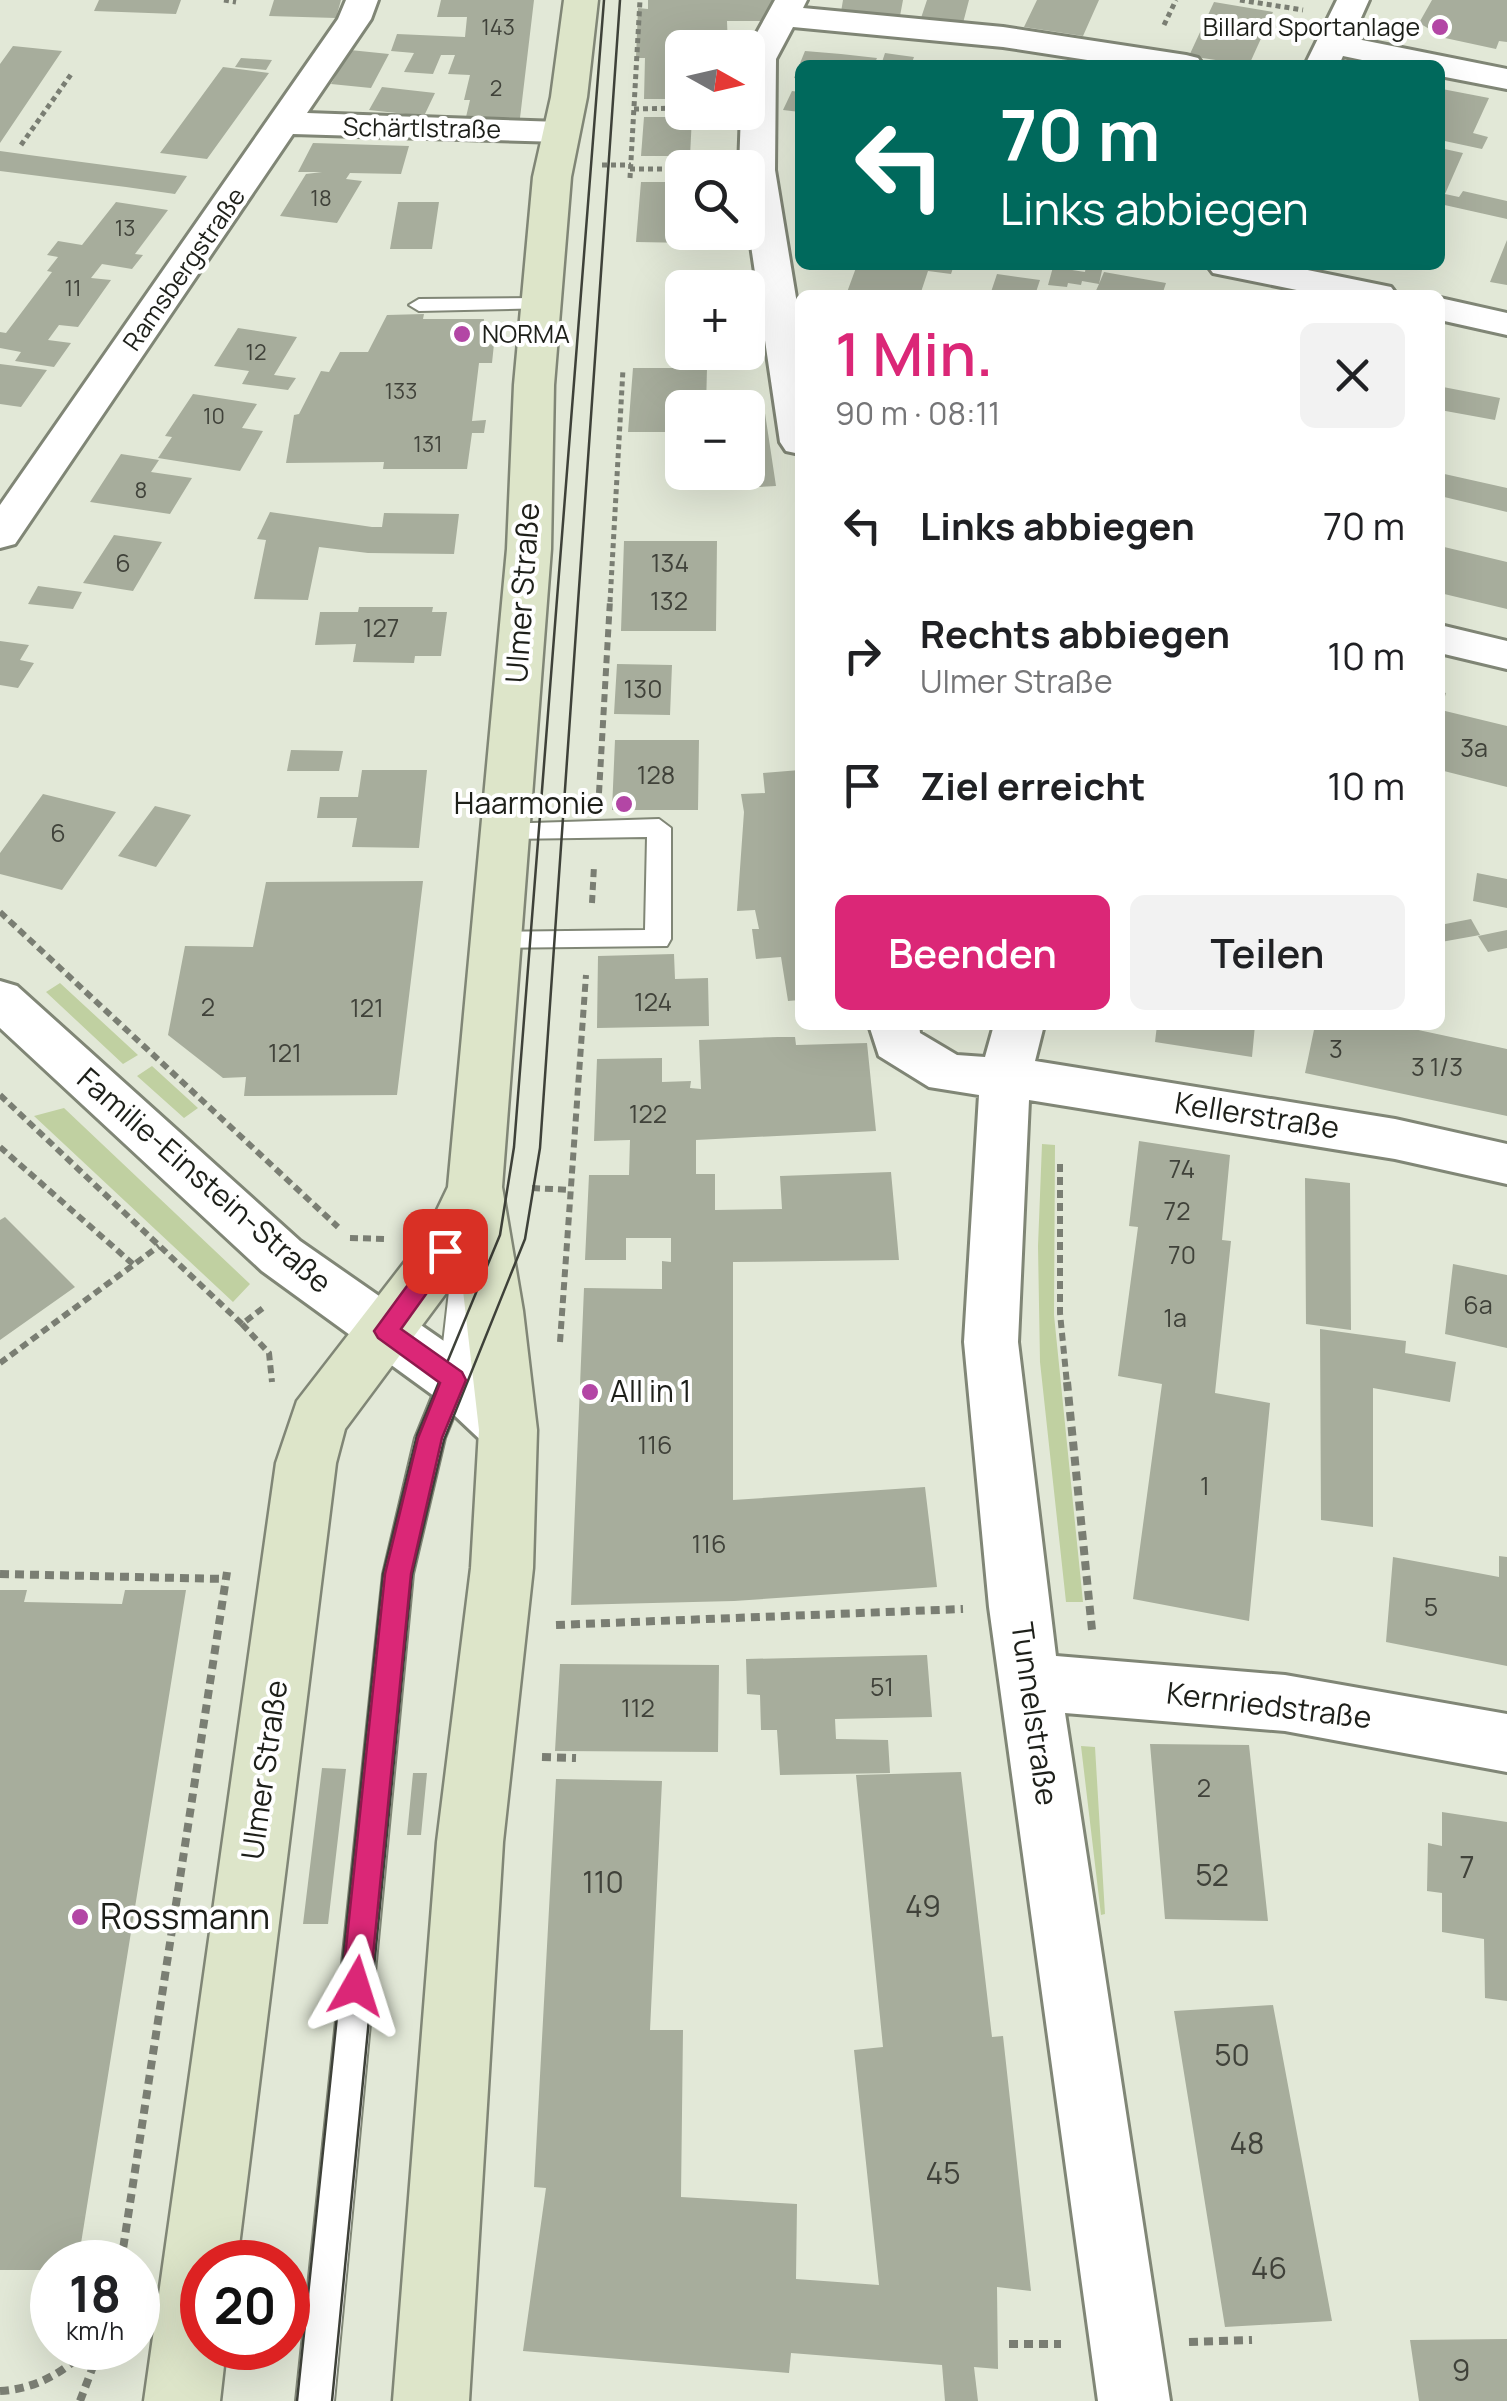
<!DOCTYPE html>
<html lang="de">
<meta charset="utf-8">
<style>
body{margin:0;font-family:Manrope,sans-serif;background:#f2f2f2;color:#202124;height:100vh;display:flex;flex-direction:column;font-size:38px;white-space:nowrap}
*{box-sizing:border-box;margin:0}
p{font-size:32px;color:#757577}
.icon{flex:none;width:55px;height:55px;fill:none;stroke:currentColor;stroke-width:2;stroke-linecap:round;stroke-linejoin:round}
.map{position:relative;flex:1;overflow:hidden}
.panel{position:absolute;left:795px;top:290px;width:650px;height:740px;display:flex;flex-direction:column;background:#fff;border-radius:15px;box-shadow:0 10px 40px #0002}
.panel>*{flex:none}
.top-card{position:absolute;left:795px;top:60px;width:650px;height:210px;border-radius:15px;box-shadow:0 10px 40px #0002;background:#00695c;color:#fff;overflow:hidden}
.needle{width:65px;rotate:98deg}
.fabs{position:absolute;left:665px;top:30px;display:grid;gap:20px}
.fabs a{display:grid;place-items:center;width:100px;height:100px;border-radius:15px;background:#fff;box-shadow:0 10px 40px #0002;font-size:50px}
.speed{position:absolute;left:30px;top:2240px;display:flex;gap:20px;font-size:50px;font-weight:700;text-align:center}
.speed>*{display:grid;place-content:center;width:130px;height:130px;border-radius:50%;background:#fff;box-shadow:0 10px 40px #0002;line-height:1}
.speed small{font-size:25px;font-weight:400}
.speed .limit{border:15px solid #d22;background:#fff;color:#111}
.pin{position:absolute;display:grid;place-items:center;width:85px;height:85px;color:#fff;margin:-42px;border-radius:20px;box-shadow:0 5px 15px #0006}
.me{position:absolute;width:110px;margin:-55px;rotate:6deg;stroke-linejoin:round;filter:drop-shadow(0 0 8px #0008)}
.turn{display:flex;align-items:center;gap:35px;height:210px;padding:0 40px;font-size:45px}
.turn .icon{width:130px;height:130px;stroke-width:2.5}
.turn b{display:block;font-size:70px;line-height:85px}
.round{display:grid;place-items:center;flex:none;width:105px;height:105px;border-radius:15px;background:#f2f2f2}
.overview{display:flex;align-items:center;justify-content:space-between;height:170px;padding:0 40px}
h1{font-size:60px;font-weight:600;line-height:75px;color:#db2777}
.primary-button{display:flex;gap:20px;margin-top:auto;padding:20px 40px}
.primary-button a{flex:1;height:115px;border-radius:15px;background:#db2777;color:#fff;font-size:40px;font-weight:600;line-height:115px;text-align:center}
.primary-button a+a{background:#f2f2f2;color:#202124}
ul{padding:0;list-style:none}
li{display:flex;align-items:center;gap:30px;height:130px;padding:0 40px}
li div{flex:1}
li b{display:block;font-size:38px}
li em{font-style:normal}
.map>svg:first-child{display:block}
</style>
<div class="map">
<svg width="1507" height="2401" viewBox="0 0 1507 2401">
<rect width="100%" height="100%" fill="#e2e8d7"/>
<!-- green -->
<path fill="#c0d0a1" d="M60,983L138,1055L123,1064L46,992Z
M152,1066L198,1108L184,1118L137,1076Z
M64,1108L250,1284L233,1302L34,1116Z
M1042,1144L1055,1145L1054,1315L1083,1602H1066L1040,1362L1038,1246Z
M1081,1746L1095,1747L1105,1914L1101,1915Z"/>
<!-- building -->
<path fill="#a7ad9c" d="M99,0H181L176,14L94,11Z
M274,0H341L336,18L269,16Z
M441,0H534L520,118L466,117L470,100H464L470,75L448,74L455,55H441L433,74L404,72L414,53L391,51L397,34L465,37L467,17H437Z
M648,0H774L765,21H727L728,48H682V99H644L645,58H636L638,8L648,9Z
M843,0H903L900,16L841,12Z
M927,0H969L963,23L921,18Z
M1037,0H1099L1083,36L1024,27Z
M1432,0H1507V42L1499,41L1496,49L1445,38L1419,23Z
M1214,2L1273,12L1249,65L1189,56Z
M13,46L62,51L0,143V64Z
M350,50L389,54L371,88L331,84Z
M805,51L841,54L877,58L874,65H800V79L794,78Z
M885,53L899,55L914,57L911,65H881Z
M241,58L272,60L266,70L235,67Z
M223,67L269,73L207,159L160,153Z
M382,87L435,93L424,116L369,110Z
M1442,89L1489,98L1473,133L1488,137L1482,149L1440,140L1444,129L1440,128Z
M792,91L800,92V112L783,110Z
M644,117H692L690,156H641Z
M313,143L409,146L401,174L350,173L346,179L362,181L337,223L280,216L306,174L322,172H298Z
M1440,148L1463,153L1445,194L1459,197L1463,191L1507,201V219L1440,204Z
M0,151L29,155L187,176L175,194L126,187L0,171Z
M641,182H682V232H692V243L636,242Z
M116,202L168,210L135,254L143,255L132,269L102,264L91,278L111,280L78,327L59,325L48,340L71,343L54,367L15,361L21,352L0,348V332L6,333L52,272L47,271L58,257L47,255L58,241L82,245Z
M398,202H439L432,249H390Z
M1507,240V285L1490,282Z
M857,265H954L951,274L928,271L920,295H846Z
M1086,265L1103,266L1099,284L1104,272L1166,283L1162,295H1094L1099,284L1082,281L1081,285L1068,283L1067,287L1048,285L1053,267L1085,272Z
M997,274L1040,280L1035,295H990Z
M424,314L423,319H484L481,345L494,344L492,363H479L472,421L486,420L484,433H472L467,469H383L384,462L286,463L294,415L299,414L321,371L329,372L340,352H368L387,315Z
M238,328L297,337L274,375L296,378L288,390L242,384L249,371L214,366Z
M0,364L47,370L21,407L0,404Z
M633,368H707L706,408H682V432H628Z
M1443,387L1500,398L1495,420L1440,410Z
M193,394L257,404L242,428L263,431L240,471L158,458L172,437L165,436Z
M763,400L776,486L738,488L736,472H748V408H727V403Z
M121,454L159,460L151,472L192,478L170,514L90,502Z
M1440,473L1507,488V512L1440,496Z
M270,512L372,527H382L384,513L459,514L454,554L368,553L319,547L308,600L254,599L266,540L257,539Z
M114,535L162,542L133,591L83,583Z
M624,541H717L716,631H621Z
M1440,546L1507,562V609L1440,593Z
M38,586L82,592L73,609L28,604Z
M359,607H433L432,612H447L441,656H415L414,663L353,662L356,644L315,645L320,612H358Z
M0,641L29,645L20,660L34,663L18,688L0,685Z
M617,664L672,665L670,715L614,714Z
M1440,691L1446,693L1441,710L1507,726V787L1440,770Z
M615,740H699L698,810H612Z
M291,750L343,751L339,771H287Z
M362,770H427L419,848L352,847L357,818H317L320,797H358Z
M800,770V1000L788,1001L781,957L756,959L752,929H759L755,910L737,911L744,812L741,794L765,793L763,773Z
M43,794L116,812L62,890L0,874V853Z
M155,806L191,815L156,867L118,856Z
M1477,873L1507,879V908L1473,901Z
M423,881L397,1095L244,1096L246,1077L223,1078L168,1035L185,946L253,947L266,882Z
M1471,919L1480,935L1441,942L1440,925Z
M1507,930V948L1488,952L1478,936Z
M674,954L675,979L708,978L709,1026L597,1028L598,956Z
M1157,1025H1255L1252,1057L1155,1042Z
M1315,1025H1395L1507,1049V1116L1305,1073Z
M778,1037H795L796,1045L867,1043L876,1131L696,1140V1174H715V1210L782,1209L780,1176L891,1172L899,1260L733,1262V1500L925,1487L937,1587L734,1601L571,1605L584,1288L662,1289V1261L671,1262V1238H626V1260H585L589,1175H629L630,1140L594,1141L597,1059L662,1058V1082L691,1081L690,1088L701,1089L699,1040Z
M1139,1141L1230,1155L1222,1240L1231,1241L1215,1393L1270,1403L1249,1621L1133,1599L1162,1384L1118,1376L1138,1227L1129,1226Z
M1305,1178L1350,1183L1351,1330L1306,1324Z
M5,1217L75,1287L0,1340V1220Z
M1453,1264L1507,1275V1348L1445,1334Z
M1320,1329L1406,1341L1405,1353L1456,1362L1450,1402L1373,1388V1527L1321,1520Z
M1499,1556L1507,1557V1666L1386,1642L1393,1557L1499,1577Z
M0,1590H27L24,1602L122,1604L125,1590H186L78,2262H52V2270H0Z
M927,1655L932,1717L835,1719L836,1739L888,1740L890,1773L780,1775L777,1730H761L760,1695L747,1694L746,1659Z
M560,1664L719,1665L718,1752L555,1751Z
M1150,1744L1249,1745L1268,1921L1165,1919Z
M322,1768L346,1769L328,1924H303Z
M961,1772L992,2037L1003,2036L1031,2291L997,2287L998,2369L974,2367L978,2401H945L942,2365L791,2353L789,2373L523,2351L546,2188L534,2187L556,1779L662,1781L650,2030H683L681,2197L797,2204L796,2279L879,2285L854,2050L883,2047L856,1775Z
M413,1773H427L421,1835H407Z
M1442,1812L1507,1822V2001L1485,1998L1484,1939L1442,1932V1893L1427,1891L1428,1843L1442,1846Z
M1273,2005L1332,2321L1225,2327L1174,2011Z
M1507,2339V2401H1419L1410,2340Z"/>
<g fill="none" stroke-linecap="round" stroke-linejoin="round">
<!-- lane casing -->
<g stroke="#808676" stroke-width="4">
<path id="lane" d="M541,298L551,304L548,308L419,311L409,305L419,299Z
M659,819L671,828V939L667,946L487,948L483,941L487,934L496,932L645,930L647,837L505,839L493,830L496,824Z
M467,1245L477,1248L481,1256L469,1379L445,1438L413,1574L334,2401H296L383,1574L415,1438L439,1379L453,1256L457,1248Z"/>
</g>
<!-- street casing -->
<g stroke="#808676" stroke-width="6">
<path id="street" d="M346,0H378L371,19L307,113L560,122L572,125L577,132L572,139L560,142L293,134L15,544L0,548V505L338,19Z
M775,0H807L803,8L1003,27L1186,55L1198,58L1203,65H1120L1003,47L793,27L776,59L775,170L800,322V454L786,451L780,442L748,225V168H739L741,112H748V49Z
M1337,0H1369L1352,38L1507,69V89L1440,76V65H1386L1343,56L1339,65H1305Z
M1207,265H1283L1391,287L1397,295H1321L1213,273Z
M1440,298L1507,313V335L1440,320Z
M1440,625L1507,641V669L1440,653Z
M0,981L17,986L300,1241L474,1362L528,1413L536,1430L528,1447L508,1454L488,1447L434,1396L262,1271L0,1028Z
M869,1025H919L920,1033L957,1055L985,1057L994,1025H1044L1035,1061L1395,1119L1507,1144V1184L1395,1159L1029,1100L1018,1342L1056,1656L1285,1675L1507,1714V1772L1285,1731L1065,1713L1170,2401H1098L989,1607L964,1342L979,1095L929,1087L879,1056Z"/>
</g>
<!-- secondary casing -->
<g stroke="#808676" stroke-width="5">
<path id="secondary" d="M564,0H598L587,97L571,177L554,385L551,549L502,1187L523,1311L537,1430L533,1568L503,1842L469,2401H393L437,1842L471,1568L479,1430L461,1273L345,1429L336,1463L237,2262H202V2348H226L220,2401H144L276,1463L297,1401L424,1237L448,1187L507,549L514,385L533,177L551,97Z"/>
</g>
<!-- path-far2 -->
<path stroke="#7a7e73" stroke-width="5" stroke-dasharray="5 4" stroke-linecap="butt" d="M224,0L236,2
M1240,0L1303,10
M1164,25L1176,0
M634,109L682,108
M21,145L72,73
M602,165H631
M630,169H682
M630,178L640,0
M610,602L623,369"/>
<!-- path-far1 -->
<path stroke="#7a7e73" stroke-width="6" stroke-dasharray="8 5" stroke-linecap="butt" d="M599,793L610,600
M592,903L594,866
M0,912L338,1227
M0,1095L242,1324L263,1308
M0,1147L134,1265
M1060,1164V1313L1067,1384
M532,1188L571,1190
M350,1238L387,1239
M242,1324L269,1353L272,1382
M560,1342L586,975
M0,1363L159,1246"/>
<!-- path -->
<path stroke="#7a7e73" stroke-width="8" stroke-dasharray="9 6" stroke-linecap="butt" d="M1067,1382L1092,1630
M0,1574L225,1579
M556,1625L963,1609
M542,1757L576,1758
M121,2262L227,1572
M1189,2342L1252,2340
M1009,2344H1061
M0,2391C35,2389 64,2373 88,2348
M80,2401L100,2348"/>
<!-- lane -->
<use href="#lane" fill="#fff" fill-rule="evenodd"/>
<!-- street -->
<use href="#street" fill="#fff" fill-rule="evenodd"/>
<!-- secondary -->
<use href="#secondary" fill="#dde5c9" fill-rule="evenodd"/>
<!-- tram -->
<path stroke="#3e4139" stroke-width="2.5" d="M297,2401L383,1574L417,1435L500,1235L514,1147L604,0
M332,2401L412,1575L444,1440L525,1239L540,1148L620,0"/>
</g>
<!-- route -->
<path fill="#db2777" stroke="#8e194d" stroke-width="2.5" d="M445,1242L453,1245L457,1251L401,1329L462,1372L466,1380L442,1438L411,1574L370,1986L366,1996L356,2000L346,1996L342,1986L385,1574L418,1438L440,1383L378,1338L374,1331L437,1245Z"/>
<!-- markers -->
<g fill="#b346a5" stroke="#fff" stroke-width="4">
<circle cx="1440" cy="27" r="10"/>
<circle cx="462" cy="334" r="10"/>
<circle cx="624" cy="804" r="10"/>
<circle cx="590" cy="1392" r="10"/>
<circle cx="80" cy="1917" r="10"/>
</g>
<g text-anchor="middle" stroke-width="8" stroke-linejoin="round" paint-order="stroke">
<!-- far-number labels -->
<g font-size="22" fill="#40423a">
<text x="498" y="35">143</text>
<text x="496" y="96">2</text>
<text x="321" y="206">18</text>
<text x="125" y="236">13</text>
<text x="73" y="296">11</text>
<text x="256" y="360">12</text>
<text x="401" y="399">133</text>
<text x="214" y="424">10</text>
<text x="428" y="452">131</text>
<text x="141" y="498">8</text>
</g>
<!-- far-poi labels -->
<g font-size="25" fill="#1d1f19" stroke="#fff" text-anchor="end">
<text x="1420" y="36">Billard Sportanlage</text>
<text x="482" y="343" text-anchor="start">NORMA</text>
</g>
<!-- far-street labels -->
<g font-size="25" fill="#1d1f19" stroke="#fff">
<text transform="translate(422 128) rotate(1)" y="9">Schärtlstraße</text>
<text transform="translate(184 269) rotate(-55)" y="9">Ramsbergstraße</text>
</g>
<!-- number labels -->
<g font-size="25" fill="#40423a">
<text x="123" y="572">6</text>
<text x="670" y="572">134</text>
<text x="669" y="610">132</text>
<text x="381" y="637">127</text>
<text x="643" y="698">130</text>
<text x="1474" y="757">3a</text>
<text x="656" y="784">128</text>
<text x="58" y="842">6</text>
<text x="653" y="1011">124</text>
<text x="208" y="1016">2</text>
<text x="367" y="1017">121</text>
<text x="1336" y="1058">3</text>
<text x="285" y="1062">121</text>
<text x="1437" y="1076">3 1/3</text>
<text x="648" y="1123">122</text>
<text x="1182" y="1178">74</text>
<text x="1177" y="1220">72</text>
<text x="1182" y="1264">70</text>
<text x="1478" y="1314">6a</text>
<text x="1175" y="1327">1a</text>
<text x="655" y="1454">116</text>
<text x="1205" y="1495">1</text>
<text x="709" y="1553">116</text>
<text x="1431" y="1616">5</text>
<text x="882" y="1696">51</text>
<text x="638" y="1717">112</text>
<text x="1204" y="1797">2</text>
</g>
<!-- street labels -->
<g font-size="30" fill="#1d1f19" stroke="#fff">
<text transform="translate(523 593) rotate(-86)" y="10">Ulmer Straße</text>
<text transform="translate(1257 1116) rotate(9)" y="10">Kellerstraße</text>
<text transform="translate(204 1181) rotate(41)" y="10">Familie-Einstein-Straße</text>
<text transform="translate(1269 1706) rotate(7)" y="10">Kernriedstraße</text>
<text transform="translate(1034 1714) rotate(82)" y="10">Tunnelstraße</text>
<text transform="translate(265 1770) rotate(-82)" y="10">Ulmer Straße</text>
</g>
<!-- poi labels -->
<g font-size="30" fill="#1d1f19" stroke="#fff" text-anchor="end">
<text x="604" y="814">Haarmonie</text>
<text x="610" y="1402" text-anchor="start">All in 1</text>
</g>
<!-- near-number labels -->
<g font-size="30" fill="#40423a">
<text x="1467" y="1878">7</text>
<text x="1212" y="1886">52</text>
<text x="603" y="1893">110</text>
<text x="923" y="1917">49</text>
<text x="1232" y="2066">50</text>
<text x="1247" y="2154">48</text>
<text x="943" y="2184">45</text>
<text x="1269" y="2279">46</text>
<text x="1461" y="2381">9</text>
</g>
<!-- near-poi labels -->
<g font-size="35" fill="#1d1f19" stroke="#fff" text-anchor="start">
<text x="100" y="1929">Rossmann</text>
</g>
</g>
</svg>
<div class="fabs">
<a><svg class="needle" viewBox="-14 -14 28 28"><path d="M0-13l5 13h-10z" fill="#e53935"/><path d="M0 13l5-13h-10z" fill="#757577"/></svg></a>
<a><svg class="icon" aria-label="search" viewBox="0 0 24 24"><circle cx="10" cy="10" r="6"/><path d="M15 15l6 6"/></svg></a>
<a>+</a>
<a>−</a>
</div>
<div class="speed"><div>18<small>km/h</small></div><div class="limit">20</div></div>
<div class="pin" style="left:445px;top:1251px;background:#d93025"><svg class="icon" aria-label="arrive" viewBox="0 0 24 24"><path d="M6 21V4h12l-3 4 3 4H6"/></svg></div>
<svg class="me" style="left:356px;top:1986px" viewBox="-20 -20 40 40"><path d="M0-17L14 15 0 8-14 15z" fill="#db2777" stroke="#fff" stroke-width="4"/></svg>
<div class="top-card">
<div class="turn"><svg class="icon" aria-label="left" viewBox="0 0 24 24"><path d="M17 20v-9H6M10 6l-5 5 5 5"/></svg><div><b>70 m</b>Links abbiegen</div></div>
</div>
<section class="panel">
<div class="overview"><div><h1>1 Min.</h1><p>90 m · 08:11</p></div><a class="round"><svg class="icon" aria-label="close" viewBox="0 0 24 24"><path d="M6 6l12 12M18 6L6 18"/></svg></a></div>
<ul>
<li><svg class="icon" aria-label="left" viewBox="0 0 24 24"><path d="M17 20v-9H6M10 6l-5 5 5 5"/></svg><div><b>Links abbiegen</b></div><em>70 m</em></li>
<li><svg class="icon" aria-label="right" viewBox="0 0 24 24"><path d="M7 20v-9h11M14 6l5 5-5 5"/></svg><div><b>Rechts abbiegen</b><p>Ulmer Straße</p></div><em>10 m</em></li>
<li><svg class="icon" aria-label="arrive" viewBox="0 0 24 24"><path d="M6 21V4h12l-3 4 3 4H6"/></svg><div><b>Ziel erreicht</b></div><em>10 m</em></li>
</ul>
<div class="primary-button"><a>Beenden</a><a>Teilen</a></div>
</section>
</div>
